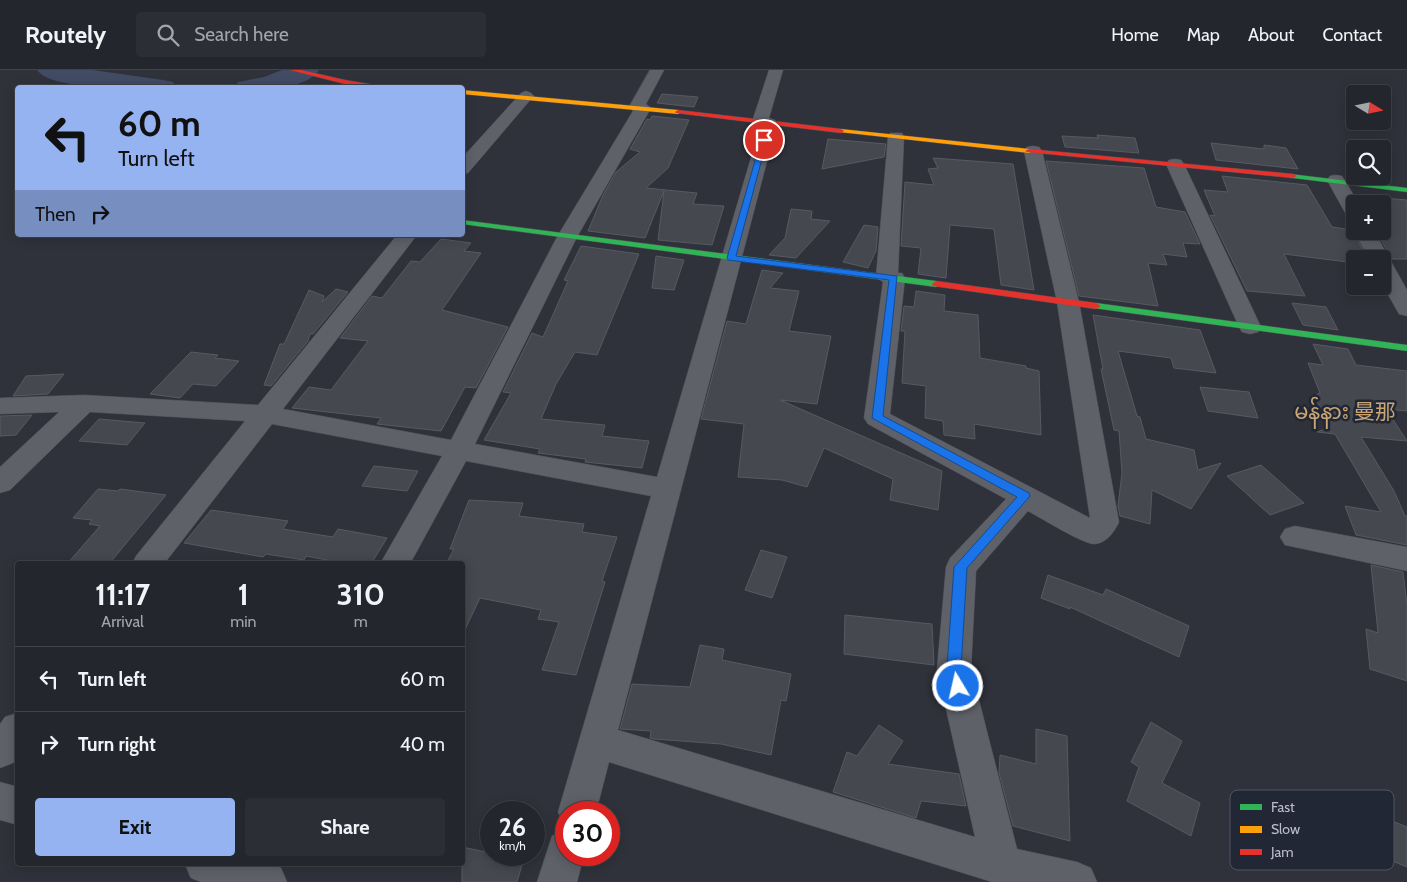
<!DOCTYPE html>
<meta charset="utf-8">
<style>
body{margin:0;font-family:Cabin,"Noto Sans SC","Noto Sans Myanmar",sans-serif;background:#2b2e34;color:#f1f3f6;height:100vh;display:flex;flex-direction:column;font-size:19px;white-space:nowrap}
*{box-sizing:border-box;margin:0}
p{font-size:16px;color:#a3a5a9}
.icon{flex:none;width:28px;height:28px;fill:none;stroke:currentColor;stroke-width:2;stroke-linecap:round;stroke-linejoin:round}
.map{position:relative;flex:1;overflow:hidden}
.drawer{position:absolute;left:15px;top:491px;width:450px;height:305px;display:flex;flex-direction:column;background:#23262c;border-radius:5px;box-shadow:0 2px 12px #0003,0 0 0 1px #404348}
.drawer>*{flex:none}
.banner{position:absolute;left:15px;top:15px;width:450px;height:152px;border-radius:5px;box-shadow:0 2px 12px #0003,0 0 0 1px #404348;background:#95b2f1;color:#111;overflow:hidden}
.needle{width:32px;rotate:100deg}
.controls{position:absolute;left:1346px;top:15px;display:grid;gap:10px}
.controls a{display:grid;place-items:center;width:45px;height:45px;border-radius:5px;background:#23262c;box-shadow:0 2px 12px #0003,0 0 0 1px #404348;font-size:25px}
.speed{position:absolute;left:480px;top:731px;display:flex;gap:10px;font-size:25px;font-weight:700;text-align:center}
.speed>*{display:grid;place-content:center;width:65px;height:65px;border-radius:50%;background:#23262c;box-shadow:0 2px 12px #0003,0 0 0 1px #404348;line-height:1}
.speed small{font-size:12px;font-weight:400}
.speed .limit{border:8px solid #d22;background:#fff;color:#111}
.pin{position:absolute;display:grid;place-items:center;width:42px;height:42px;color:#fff;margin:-21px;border:2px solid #fff;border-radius:50%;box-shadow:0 1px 5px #0007}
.me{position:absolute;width:55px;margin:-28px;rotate:351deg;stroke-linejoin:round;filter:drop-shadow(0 0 4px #0008)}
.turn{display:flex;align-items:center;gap:18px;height:105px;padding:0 20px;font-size:22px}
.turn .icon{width:65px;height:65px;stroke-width:2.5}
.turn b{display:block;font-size:35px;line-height:42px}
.then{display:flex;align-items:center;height:48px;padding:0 20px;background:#0003;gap:10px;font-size:19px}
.eta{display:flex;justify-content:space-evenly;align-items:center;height:85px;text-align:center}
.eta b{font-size:30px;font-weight:700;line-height:35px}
.action{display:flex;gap:10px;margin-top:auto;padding:10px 20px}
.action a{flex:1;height:58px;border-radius:5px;background:#95b2f1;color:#111;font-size:20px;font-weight:700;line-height:58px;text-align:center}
.action a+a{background:#2b2e34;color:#f1f3f6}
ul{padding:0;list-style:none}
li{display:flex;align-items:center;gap:15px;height:65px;padding:0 20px;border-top:1px solid #404348}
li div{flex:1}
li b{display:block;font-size:19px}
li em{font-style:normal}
header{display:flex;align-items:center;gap:30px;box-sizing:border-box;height:70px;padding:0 25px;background:#23262c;border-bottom:1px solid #404348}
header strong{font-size:24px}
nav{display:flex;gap:28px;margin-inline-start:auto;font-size:18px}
.search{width:350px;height:45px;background:#2b2e34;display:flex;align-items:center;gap:12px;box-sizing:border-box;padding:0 18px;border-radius:5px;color:#a3a5a9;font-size:19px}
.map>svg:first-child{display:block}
</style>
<header>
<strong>Routely</strong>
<div class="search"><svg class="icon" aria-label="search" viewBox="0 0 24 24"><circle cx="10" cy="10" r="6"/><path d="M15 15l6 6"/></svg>Search here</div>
<nav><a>Home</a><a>Map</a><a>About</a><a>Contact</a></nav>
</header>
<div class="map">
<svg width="1407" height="812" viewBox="0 0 1407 812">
<rect width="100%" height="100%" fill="#2f323a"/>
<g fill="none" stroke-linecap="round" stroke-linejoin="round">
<!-- river -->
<path fill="#414b64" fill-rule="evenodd" d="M37,0H93L163,10L173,12L177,18C149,18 52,22 37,0Z
M282,0H319C304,22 258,18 234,18L238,12L264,7Z"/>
</g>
<!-- building -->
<path fill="#46484f" stroke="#575a62" d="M662,24L698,27L694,37L657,33Z
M652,46L689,50L668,98L646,118L697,123L693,134L724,136L712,175L658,170L664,121L645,168L588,161L603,125L616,102L640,82L630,79L647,49L650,50Z
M1097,65L1135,68L1139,83L1065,77L1062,66L1098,68Z
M828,69L886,74L884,87L822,99Z
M1211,73L1264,79V75L1286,78L1298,99L1216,90Z
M933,88L1013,94L1034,220L1001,215L994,159L950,155L946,208L918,204L921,178L901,176L905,112L934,115L928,99L938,98Z
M1046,91L1144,98L1156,137L1185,142L1200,174L1183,173L1187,187L1163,184L1167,195L1148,193L1158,236L1079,226Z
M1222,106L1307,115L1332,157L1353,160L1367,189H1355V193L1284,184L1305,226L1247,221L1210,145L1215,146L1204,120L1228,122Z
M1382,128L1407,130V189H1392L1377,163H1382Z
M791,139L812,141L811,149L830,151L796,188L769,185L785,168Z
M864,155L878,157L876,181L868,198L843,192Z
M441,169L471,173L464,181L481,183L442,240L508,257L476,318L465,317L441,361L377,354L381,348L292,338L309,317L331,320L368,271L340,268L372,226L382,228L411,191L420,192Z
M581,176L639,184L597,285L575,282L556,314L541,349L605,355L602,366L649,371L642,398L585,392L586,389L538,383L540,379L484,370L511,323L503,322L532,263L543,267L568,211L564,210Z
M656,186L684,190L674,220L652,218Z
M762,200L783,203L770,218L799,221L789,261L831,266L817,334L780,330L942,401L938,440L890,430L893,409L824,378L807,417L782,410L738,407L744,354L701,349L727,251L746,254Z
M336,219L348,222L313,264H310L308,271L271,316L264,315L280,274H284L309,220L324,226L322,232Z
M916,221L945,225L944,241L978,245L980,288L1026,296V298L1039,301L1041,365L974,354L975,369L944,365L943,351L925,348L926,316L902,313L905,261H901L904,236L914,237Z
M1292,233L1326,237L1338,260L1303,255Z
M1093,245L1200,260L1216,303L1174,298L1171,288L1118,281L1137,346L1140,347L1146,369L1194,380L1198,400L1221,393L1191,439L1152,420L1150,454L1120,446L1118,436L1122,403L1119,361L1114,360L1101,299H1103Z
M1313,274L1348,279L1356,295L1407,301V341L1386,339L1407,371L1361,367L1394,421L1405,446H1407V475L1356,465L1345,436L1381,442L1335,364L1317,362L1331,357L1314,326L1320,323L1308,293L1323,295Z
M191,282L218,285L215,288L239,291L216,316L193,314L180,328L150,324Z
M64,304L48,324L13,326L26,306Z
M1200,317L1249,322L1258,348L1208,341Z
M32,345L16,365L0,366V346Z
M99,349L145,353L127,375L79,371Z
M1261,395L1304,433L1270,445L1227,406Z
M374,396L418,401L407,421L362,416Z
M98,419L118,421L120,419L166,425L109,494H67L100,456L89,454L92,450L73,448Z
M469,430L523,433L519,446L584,454L582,462L617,467L602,511L605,512L576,605L542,600L559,552L538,549L541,540L480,528L462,566V494H446L454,479H450Z
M211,440L288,451L283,459L333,467L338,459L387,468L371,494H348L306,486L304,490L266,484L263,487L184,473Z
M761,480L787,487L772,528L745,520Z
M1371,495L1403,502L1407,535V611L1370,599L1366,559L1378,563Z
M1048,505L1103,525L1106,519L1189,556L1179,587L1070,537V539L1041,528Z
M845,545L932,554L934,595L844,584Z
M700,575L724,579L722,590L791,604L786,631L781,630L771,685L721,674L654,669L650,668L651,661L620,659L632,614L690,617Z
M1151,652L1182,671L1162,713L1200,733L1191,766L1127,731L1139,697L1131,692Z
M879,655L903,671L888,694L959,704L966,736L921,731L916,748L833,722L847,682L857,686Z
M1036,659L1067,666L1070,771L1013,756L999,703L1000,685L1036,694Z
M1377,745L1407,757V797L1378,785Z
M462,777L491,783V785H525L517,812H462Z"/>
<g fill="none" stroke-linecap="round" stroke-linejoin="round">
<!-- street casing -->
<g stroke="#4c4f55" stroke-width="1">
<path id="street" d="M650,0H664L646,34L651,38L577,167L475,374L657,407L760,57L754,55L752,52L769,0H783L769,48L775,50L777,53L618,660L975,767L937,599L946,497L950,488L1006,429L868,354L864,348L883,212L876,207L888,67L890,63H902L904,67L898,203H902L905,208L890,344L1090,448L1057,232L1024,81L1027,77L1033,76L1039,77L1042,81L1079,232L1119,452C1115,461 1106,474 1094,474C1083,474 1041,448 1028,441L976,501L971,599L1017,779L1077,792L1091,798L1097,812H992L609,692L596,742H566V757L564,755L558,742L651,426L466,391L410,494H380L442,386L272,354L164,494H132L136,486L245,351L90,342L10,420L0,423V397L59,342L0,344V328L84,325L258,335L397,165H417L283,339L451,370L557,167L633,41L629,37Z
M526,21L531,23L534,26L531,29L468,103L462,104V88L521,23Z
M1175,89L1181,90L1184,94L1261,257L1258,262L1250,264L1242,262L1239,257L1166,94L1169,90Z
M1336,105L1342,106L1359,134H1355V150L1348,148L1327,110L1330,106Z
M1355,160V161H1374L1407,220V246L1399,244L1382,214V189H1369L1354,161Z
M1295,456L1407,477V501L1285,475L1280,467L1285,459Z
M18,643V687L13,693L0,698V654L5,647Z
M0,712L18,717V755L0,750Z
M566,760V785H584L577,812H537L552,766Z
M185,794H272L281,798L287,812H201L191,808Z"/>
</g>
<!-- fast casing -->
<g stroke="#4c4f55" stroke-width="1">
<path id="fast" d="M1290,104L1407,118V122L1293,108H1290Z
M462,150L936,211L940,214L936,217L462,154Z
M1096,233L1407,275V281L1093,238L1091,236Z"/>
</g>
<!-- slow casing -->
<g stroke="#4c4f55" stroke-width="1">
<path id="slow" d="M462,20L678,40L681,42L678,44L462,24Z
M841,59L1029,79L1033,81L1029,83L839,62V60Z"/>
</g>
<!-- jam casing -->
<g stroke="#4c4f55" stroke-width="1">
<path id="jam" d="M290,0H301L345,10L393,18H372L345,14Z
M678,40L841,59L844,61L841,63L676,43L675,42Z
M1029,79L1293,104L1297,106L1293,108L1027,82L1025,81Z
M936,211L1096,233L1101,236L1096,239L933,216L932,214Z"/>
</g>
<!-- street -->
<use href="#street" fill="#5e6168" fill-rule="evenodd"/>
<!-- fast -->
<use href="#fast" fill="#30b455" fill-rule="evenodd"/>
<!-- slow -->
<use href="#slow" fill="#ff9f0a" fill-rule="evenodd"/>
<!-- jam -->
<use href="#jam" fill="#e5322d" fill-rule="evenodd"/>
</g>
<!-- route -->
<path fill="#1a73e8" stroke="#114b97" d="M764,68L767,70L736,186L897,206L883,346L1029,423L1030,426L967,498L961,598L965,616L963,621L958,623L953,621L947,598L954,497L1017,427L872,348L889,210L728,190L727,188L761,70Z"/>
<g text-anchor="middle" stroke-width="5" stroke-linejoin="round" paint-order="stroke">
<!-- quarter labels -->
<g font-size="21" fill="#caa674" stroke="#222735">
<text x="1345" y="349">မန်နား 曼那</text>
</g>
</g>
<!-- legend -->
<rect x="1230" y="720" width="164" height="80" rx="8" fill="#222735" stroke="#505462" stroke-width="1"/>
<rect x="1240" y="734" width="22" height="6" fill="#30b455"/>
<rect x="1240" y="756" width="22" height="7" fill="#ff9f0a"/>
<rect x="1240" y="779" width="22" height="6" fill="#e5322d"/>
<g font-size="14" fill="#babeca">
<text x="1271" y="742">Fast</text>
<text x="1271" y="764">Slow</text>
<text x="1271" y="787">Jam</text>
</g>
</svg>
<div class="controls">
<a><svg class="needle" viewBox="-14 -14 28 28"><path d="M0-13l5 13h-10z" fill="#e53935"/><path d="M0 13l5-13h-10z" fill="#a3a5a9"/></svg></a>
<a><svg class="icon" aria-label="search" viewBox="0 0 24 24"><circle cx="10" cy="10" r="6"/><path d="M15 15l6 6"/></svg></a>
<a>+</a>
<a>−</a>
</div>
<div class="speed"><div>26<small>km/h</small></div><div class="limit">30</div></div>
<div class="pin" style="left:764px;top:70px;background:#d93025"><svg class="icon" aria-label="arrive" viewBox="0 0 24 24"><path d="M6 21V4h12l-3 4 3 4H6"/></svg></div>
<svg class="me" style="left:958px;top:616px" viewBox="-20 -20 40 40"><circle r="17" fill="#1a73e8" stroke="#fff" stroke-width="3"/><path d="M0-11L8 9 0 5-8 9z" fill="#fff"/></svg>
<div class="banner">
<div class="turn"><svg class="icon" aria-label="left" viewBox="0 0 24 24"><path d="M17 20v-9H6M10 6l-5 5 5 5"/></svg><div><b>60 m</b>Turn left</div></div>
<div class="then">Then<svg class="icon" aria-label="right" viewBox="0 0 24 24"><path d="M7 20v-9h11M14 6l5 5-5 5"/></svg></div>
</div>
<section class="drawer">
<div class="eta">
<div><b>11:17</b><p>Arrival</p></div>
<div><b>1</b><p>min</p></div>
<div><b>310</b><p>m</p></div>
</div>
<ul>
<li><svg class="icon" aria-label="left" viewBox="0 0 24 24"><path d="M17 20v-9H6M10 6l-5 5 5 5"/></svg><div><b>Turn left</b></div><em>60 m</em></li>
<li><svg class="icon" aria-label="right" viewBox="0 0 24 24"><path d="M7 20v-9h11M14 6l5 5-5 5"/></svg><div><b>Turn right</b></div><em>40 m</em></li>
</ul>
<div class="action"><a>Exit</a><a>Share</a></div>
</section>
</div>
